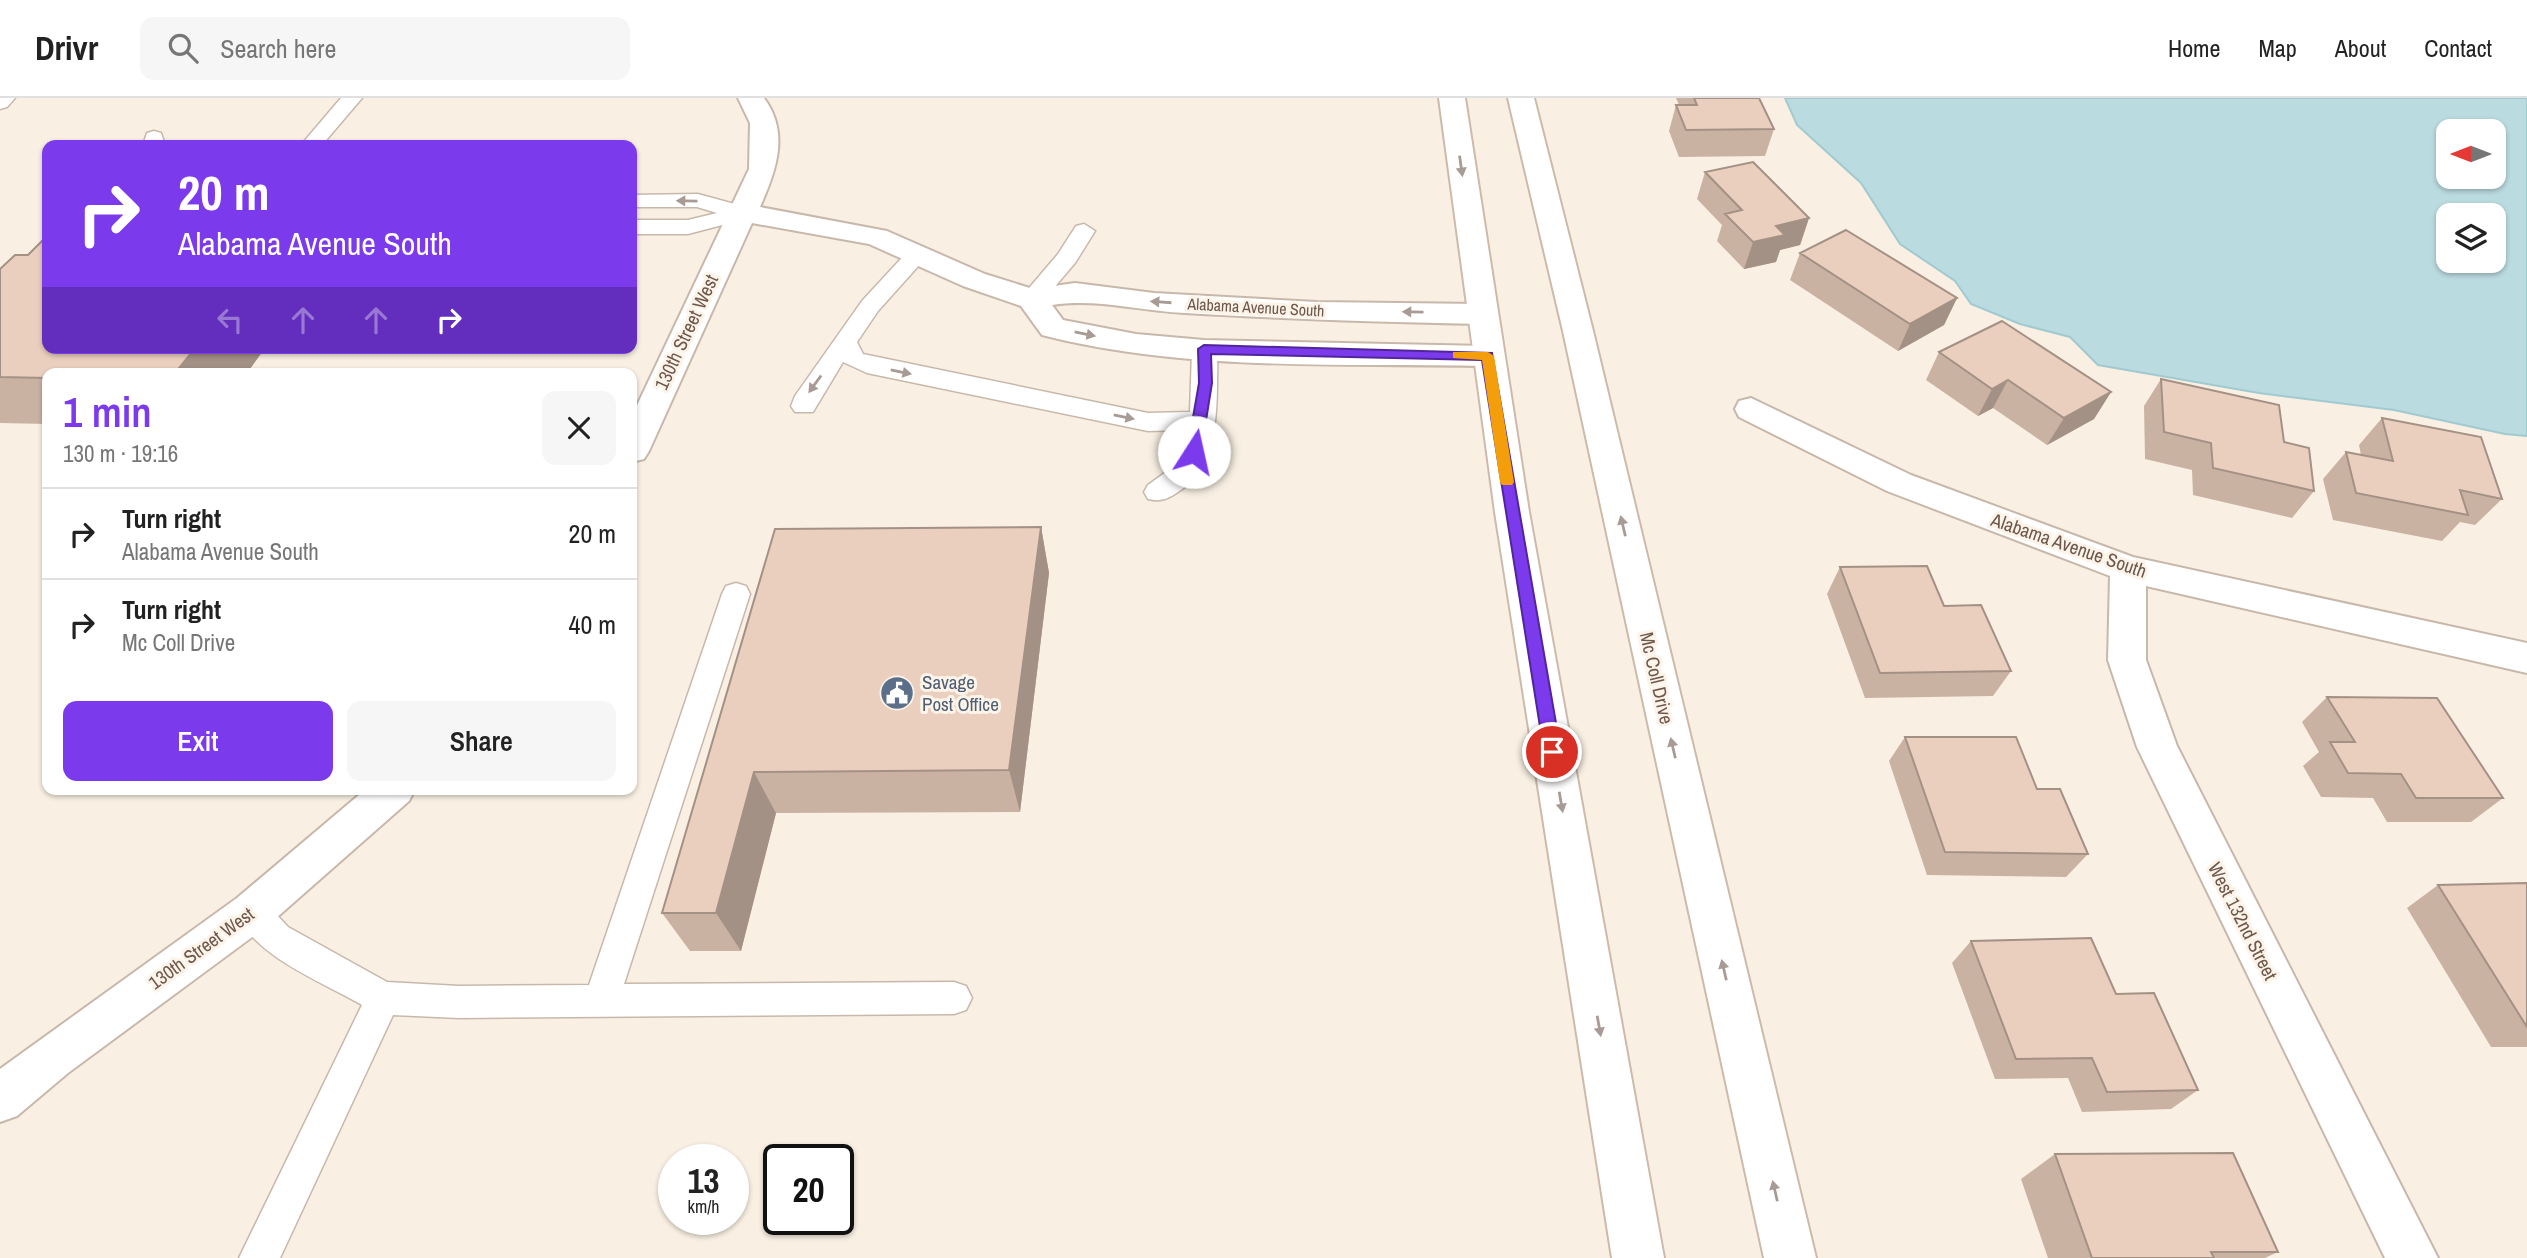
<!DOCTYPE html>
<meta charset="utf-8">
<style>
body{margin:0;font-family:"Archivo Narrow",sans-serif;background:#f6f6f6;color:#222;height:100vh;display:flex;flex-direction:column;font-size:26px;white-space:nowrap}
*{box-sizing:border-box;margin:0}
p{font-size:23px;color:#767676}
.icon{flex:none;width:38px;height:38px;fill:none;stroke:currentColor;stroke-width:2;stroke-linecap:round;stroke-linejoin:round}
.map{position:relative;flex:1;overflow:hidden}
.drawer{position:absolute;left:42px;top:270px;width:595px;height:427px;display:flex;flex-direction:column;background:#fff;border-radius:14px;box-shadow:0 2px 5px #0004}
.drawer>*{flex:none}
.guide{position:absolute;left:42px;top:42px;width:595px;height:214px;border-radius:14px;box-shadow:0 2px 5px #0004;background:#7c3aed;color:#fff;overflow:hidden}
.needle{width:46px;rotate:270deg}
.buttons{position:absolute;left:2436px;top:21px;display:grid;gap:14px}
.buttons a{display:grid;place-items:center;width:70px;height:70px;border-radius:14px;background:#fff;box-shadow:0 2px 5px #0004;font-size:35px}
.speed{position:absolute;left:658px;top:1046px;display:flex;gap:14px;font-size:35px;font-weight:700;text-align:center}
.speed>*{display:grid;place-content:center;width:91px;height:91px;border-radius:50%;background:#fff;box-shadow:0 2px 5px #0004;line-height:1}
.speed small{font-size:18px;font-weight:400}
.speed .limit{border:4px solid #111;border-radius:10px;background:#fff;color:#111}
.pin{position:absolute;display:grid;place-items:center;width:60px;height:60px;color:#fff;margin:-30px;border:4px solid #fff;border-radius:50%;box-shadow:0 2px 7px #0007}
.me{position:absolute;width:77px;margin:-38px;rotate:10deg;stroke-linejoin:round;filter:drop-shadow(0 0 5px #0008)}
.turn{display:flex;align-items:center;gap:24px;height:147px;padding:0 21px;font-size:32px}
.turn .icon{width:91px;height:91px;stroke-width:2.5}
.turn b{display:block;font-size:49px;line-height:60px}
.lanes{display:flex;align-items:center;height:66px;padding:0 21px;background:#0003;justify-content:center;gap:35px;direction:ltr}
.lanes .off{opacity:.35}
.round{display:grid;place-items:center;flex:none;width:74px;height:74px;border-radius:14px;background:#f6f6f6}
.head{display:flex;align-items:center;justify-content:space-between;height:119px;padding:0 21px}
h1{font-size:42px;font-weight:600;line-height:52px;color:#7c3aed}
.button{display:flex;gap:14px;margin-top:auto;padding:14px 21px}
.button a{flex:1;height:80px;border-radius:14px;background:#7c3aed;color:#fff;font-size:28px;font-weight:600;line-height:80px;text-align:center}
.button a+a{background:#f6f6f6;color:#222}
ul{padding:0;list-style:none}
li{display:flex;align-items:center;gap:21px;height:91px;padding:0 21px;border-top:2px solid #e0e0e0}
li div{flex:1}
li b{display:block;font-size:26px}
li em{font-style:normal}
header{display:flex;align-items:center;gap:42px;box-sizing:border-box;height:98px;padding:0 35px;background:#fff;border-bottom:2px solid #e0e0e0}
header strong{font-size:33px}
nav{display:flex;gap:38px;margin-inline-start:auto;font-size:24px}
.search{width:490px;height:63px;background:#f6f6f6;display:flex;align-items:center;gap:18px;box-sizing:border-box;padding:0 24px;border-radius:14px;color:#767676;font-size:26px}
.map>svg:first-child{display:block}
</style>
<header>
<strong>Drivr</strong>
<div class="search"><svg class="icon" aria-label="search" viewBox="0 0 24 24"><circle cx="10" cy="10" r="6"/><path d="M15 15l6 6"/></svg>Search here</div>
<nav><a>Home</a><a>Map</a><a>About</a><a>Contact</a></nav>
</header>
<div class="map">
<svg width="2527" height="1160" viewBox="0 0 2527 1160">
<rect width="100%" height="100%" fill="#f9f0e3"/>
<!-- water -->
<path fill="#badbe0" stroke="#a1cad0" stroke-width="2" fill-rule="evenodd" d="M1785,0H2527V338L2505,336L2394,312L2259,295L2098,267L2070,239L2020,226L1971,206L1955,183L1900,146L1861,85L1797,27ZM2448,33H2494V79H2448ZM2448,117H2494V163H2448Z"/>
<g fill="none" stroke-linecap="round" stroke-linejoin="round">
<!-- lane casing -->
<g stroke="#c8b8ab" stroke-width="3">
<path id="lane" d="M0,0H15L7,9L0,11Z
M341,0H362L322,47H301Z
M154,33L161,35L165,47H143L147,35Z
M698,96L749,110L752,115L749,120L688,136H632V122H688L717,115L697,109H632V97Z
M1084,126L1095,133L1075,165L1040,206H1024L1020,201L1024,196L1058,156L1076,128Z
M918,149L929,156L878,213L857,244L863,256L1148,315L1190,314L1192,252L1195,247H1213C1219,257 1217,272 1217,284C1217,322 1214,371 1178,394C1168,401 1160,404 1148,401L1144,394L1148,387L1177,366L1187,332L1148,333L867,275L843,264L813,314H795L791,308L795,298L862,203L910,151Z
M736,485L746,488L750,496L624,886L954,884L966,888L972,900L966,912L954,916L459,920L393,917L280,1160H239L362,907C319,882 257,860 235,814L240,803L252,799L264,803L288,829L387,884L459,888L589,887L722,496L726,488Z"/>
</g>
<!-- street casing -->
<g stroke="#c8b8ab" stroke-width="4">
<path id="street" d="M738,0H764C790,35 776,73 760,109L887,133L985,176L1033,191L1075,185L1154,195L1317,204L1481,206L1492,209L1496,216L1492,223L1481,226C1382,224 1284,221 1185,215C1141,213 1095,200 1052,207L1063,222L1136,236L1204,242L1487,248L1498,251L1503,258L1498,265L1487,268C1340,265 1186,274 1042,237L1021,208L963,188L869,146L752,125L649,353L644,361L632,364V318L749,71L750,25Z
M1751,300L1911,377L2133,459L2527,545V575L2146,488V562L2177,648L2438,1160H2385L2137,649L2108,562L2110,478L1887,393L1739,319L1735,311L1739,303Z
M366,691H415L409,703L267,828L68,975L17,1018L0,1024V971L237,800Z"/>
</g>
<!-- secondary casing -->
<g stroke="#cdbaab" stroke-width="4">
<path id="secondary" d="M1439,0H1465L1529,414L1664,1160H1612L1495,414Z
M1508,0H1534L1593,233L1816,1160H1764L1563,233Z"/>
</g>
<!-- lane -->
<use href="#lane" fill="#fff" fill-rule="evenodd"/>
<!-- street -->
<use href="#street" fill="#fff" fill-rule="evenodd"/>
<!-- secondary -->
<use href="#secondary" fill="#fff" fill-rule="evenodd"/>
</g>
<!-- wall -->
<path fill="#cab2a3" d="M1676,0H1759L1774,31L1765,58L1679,59L1669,33L1676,7H1679Z
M1705,74L1809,120L1800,147L1780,152L1776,164L1744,171L1717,143L1722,127L1697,101Z
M1800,155L1957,200L1944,227L1898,253L1790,182Z
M0,171L265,250L247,275H47V326L0,325Z
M1939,254L2111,294L2094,321L2047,347L1993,310L1978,318L1926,282Z
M2161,281L2284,344L2314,393L2292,420L2193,397L2192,372L2145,361L2144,308Z
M2382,320L2502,401L2475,427L2460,424L2442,443L2333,422L2323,381L2346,354L2361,357L2359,347Z
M1041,429L1049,475L1020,714L776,715L741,853H690L662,815L775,431Z
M1840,469L1944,508L2011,573L1993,598L1865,600L1827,496Z
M2327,599L2503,700L2471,724H2387L2373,700L2321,699L2303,668L2319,654L2302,624Z
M1905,639L2088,756L2066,779L1927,777L1889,663Z
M2527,785V949H2491L2407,810L2438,787Z
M1971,843L2116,896L2198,992L2171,1011L2082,1014L2068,980L1995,981L1952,865Z
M2055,1056L2278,1154L2265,1160H2048L2021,1081Z"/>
<!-- shaded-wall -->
<path fill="#a49185" d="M1809,120L1800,147L1780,152L1776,164L1744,171L1753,144L1776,128Z
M1957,200L1944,227L1898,253L1910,226Z
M195,250H265L247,275H175Z
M2008,282L1993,310L1978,318L1992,291Z
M2111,294L2094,321L2047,347L2064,320Z
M1041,429L1049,475L1020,714L1009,672Z
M754,674L776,715L741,853L716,815Z"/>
<!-- building -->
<path fill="#ebcfbe" stroke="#a49185" stroke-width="2" d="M1694,0H1759L1774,31L1686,32L1676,7H1697Z
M1753,64L1809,120L1776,128L1785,137L1753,144L1725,116L1742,112L1705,74Z
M1846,132L1957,200L1910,226L1800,155Z
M47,138V250H195L175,275H47V280L0,279V171L15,157H28Z
M2002,223L2111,294L2064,320L2008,282L1992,291L1939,254Z
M2161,281L2279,307L2284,344L2309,350L2314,393L2213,370L2211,345L2164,334Z
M2382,320L2481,339L2502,401L2460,392L2468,417L2356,395L2346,354L2393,363Z
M1041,429L1009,672L754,674L716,815H662L775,431Z
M1927,468L1944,508L1981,507L2011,573L1880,575L1840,469Z
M2327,599L2437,600L2503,700H2416L2401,676L2348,675L2330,644H2355Z
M1905,639H2016L2037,691H2060L2088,756L1945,754Z
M2527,785V929L2438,787Z
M2091,840L2116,896L2154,895L2198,992L2107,994L2092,960L2016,961L1971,843Z
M2233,1055L2278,1154H2211L2214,1160H2092L2055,1056Z"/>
<!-- one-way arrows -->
<defs><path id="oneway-solid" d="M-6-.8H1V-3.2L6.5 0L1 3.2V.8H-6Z" transform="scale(1.75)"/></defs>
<g fill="#a89a94">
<use href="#oneway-solid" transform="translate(1461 68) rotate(82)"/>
<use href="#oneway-solid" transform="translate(687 103) rotate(-179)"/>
<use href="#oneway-solid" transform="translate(1161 204) rotate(-176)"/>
<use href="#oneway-solid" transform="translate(1413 214) rotate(-179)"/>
<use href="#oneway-solid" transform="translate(1085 236) rotate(11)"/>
<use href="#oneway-solid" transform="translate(901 274) rotate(12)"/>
<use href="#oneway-solid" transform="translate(815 286) rotate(126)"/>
<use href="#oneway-solid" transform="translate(1124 319) rotate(12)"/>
<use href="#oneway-solid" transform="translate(1623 428) rotate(-103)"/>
<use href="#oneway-solid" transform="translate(1673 650) rotate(-103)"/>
<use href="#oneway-solid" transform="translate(1561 704) rotate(80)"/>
<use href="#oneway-solid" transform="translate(1724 872) rotate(-103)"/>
<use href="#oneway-solid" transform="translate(1599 928) rotate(80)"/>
<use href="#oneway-solid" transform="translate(1775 1093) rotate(-103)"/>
</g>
<!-- route -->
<path fill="#7c3aed" stroke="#51269a" stroke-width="2" d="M1204,247L1492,255L1561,654L1558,658H1547L1544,654L1482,262L1211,256L1212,285L1201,354L1194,359L1187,354L1199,285L1198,251Z"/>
<!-- slow -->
<path fill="#f59e0b" d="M1453,254H1488L1494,258L1514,384L1512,387H1502L1500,384L1482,262L1453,260Z"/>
<!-- icons -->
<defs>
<g id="civic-disc" transform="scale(1.75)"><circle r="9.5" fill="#5c6f8a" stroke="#fcf4e8"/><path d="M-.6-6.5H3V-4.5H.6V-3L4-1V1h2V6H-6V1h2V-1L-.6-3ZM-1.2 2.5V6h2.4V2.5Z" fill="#fff"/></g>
</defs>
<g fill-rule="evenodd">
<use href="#civic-disc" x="897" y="595"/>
</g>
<g text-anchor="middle" stroke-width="6" stroke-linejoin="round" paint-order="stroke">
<!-- far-street labels -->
<g font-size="16" fill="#6e574c" stroke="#fcf4e8">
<text transform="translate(1256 209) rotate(3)" y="6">Alabama Avenue South</text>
</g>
<!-- street labels -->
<g font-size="19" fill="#6e574c" stroke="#fcf4e8">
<text transform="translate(686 234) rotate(-65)" y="7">130th Street West</text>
<text transform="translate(2069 447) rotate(19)" y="7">Alabama Avenue South</text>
<text transform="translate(1657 580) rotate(77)" y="7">Mc Coll Drive</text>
<text transform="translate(2243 823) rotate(63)" y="7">West 132nd Street</text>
<text transform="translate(201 850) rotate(-36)" y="7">130th Street West</text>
</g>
<!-- service labels -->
<g font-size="19" fill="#4e5e75" stroke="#fcf4e8" text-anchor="start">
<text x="922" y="591">Savage<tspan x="922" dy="22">Post Office</tspan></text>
</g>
</g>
</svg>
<div class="buttons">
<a><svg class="needle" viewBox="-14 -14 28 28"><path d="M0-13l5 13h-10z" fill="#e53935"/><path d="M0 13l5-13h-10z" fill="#767676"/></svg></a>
<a><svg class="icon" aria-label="layers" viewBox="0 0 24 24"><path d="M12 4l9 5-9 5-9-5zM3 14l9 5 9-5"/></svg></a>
</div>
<div class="speed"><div>13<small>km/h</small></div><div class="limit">20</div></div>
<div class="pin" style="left:1552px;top:654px;background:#d93025"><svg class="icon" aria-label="arrive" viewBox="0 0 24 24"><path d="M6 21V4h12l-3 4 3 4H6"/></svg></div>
<svg class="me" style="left:1194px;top:354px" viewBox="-20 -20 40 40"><circle r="19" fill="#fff"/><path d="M0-13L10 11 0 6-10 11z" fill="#7c3aed"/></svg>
<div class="guide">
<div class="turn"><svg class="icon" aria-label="right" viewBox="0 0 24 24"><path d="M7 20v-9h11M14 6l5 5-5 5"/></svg><div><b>20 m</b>Alabama Avenue South</div></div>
<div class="lanes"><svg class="icon off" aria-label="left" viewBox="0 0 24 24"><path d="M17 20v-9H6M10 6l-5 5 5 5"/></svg><svg class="icon off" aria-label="ahead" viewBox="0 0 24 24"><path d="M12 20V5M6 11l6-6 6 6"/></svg><svg class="icon off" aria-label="ahead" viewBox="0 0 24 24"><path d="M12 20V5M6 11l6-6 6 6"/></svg><svg class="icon" aria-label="right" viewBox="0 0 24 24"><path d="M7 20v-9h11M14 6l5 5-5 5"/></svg></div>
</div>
<section class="drawer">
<div class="head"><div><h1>1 min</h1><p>130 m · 19:16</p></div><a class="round"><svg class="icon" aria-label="close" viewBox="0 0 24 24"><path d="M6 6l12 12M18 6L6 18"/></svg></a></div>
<ul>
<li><svg class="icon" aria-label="right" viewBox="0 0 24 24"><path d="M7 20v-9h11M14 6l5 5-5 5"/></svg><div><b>Turn right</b><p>Alabama Avenue South</p></div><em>20 m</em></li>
<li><svg class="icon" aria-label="right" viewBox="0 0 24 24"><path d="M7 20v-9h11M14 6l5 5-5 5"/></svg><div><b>Turn right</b><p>Mc Coll Drive</p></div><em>40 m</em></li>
</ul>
<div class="button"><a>Exit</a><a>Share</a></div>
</section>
</div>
